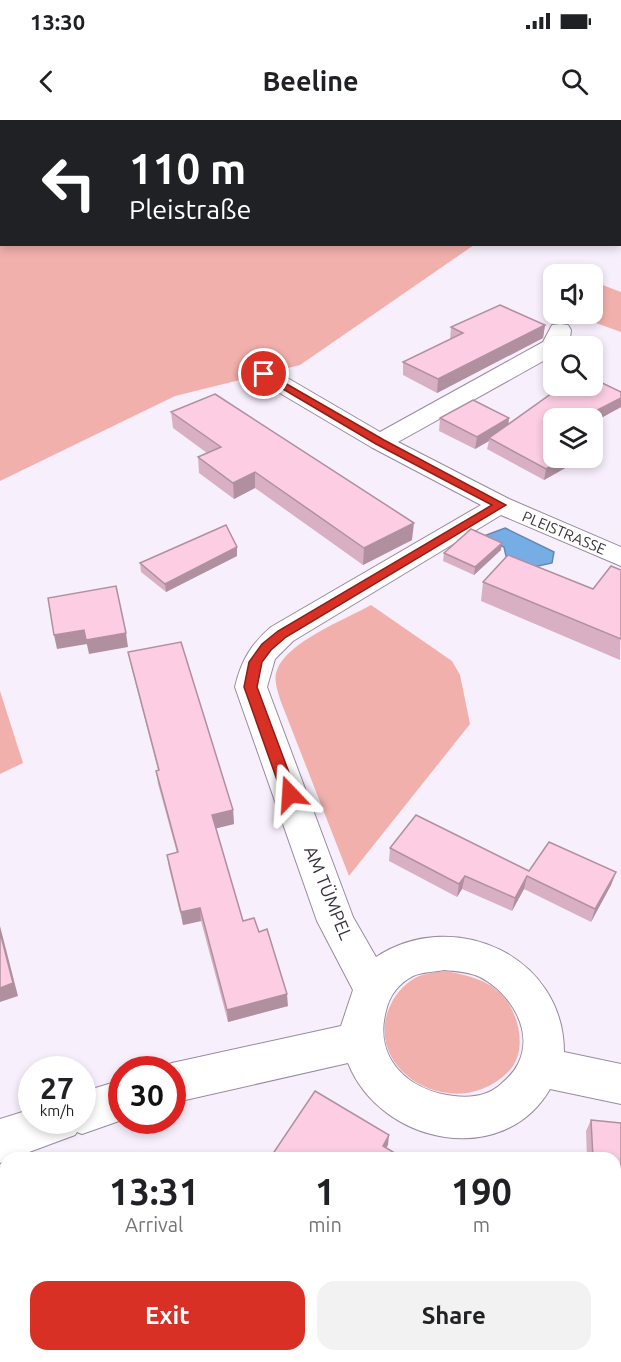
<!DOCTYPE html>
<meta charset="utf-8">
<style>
body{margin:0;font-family:Ubuntu,sans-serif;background:#f2f2f2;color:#202124;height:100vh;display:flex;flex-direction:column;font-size:22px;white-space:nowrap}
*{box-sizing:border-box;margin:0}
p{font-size:20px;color:#757577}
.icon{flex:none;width:33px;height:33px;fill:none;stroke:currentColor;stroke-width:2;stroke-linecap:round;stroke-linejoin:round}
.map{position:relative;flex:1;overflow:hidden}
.sheet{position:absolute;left:0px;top:1032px;width:621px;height:210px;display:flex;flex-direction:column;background:#fff;border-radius:18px 18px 0 0;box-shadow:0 3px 9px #0003}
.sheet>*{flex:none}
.banner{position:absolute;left:0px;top:0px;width:621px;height:126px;box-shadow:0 3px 9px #0003;background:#202124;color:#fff;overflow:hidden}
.controls{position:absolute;left:543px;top:144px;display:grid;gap:12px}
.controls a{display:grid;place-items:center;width:60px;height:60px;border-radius:12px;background:#fff;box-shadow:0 3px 9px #0003;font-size:30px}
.speed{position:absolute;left:18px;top:936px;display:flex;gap:12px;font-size:30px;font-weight:700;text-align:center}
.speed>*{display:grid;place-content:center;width:78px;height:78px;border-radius:50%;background:#fff;box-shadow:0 3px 9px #0003;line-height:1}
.speed small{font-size:15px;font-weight:400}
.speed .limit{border:9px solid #d22;background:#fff;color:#111}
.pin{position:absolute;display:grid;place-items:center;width:51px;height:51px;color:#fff;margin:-26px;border:3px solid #fff;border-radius:50%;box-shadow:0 2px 6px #0007}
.me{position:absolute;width:66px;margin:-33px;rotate:340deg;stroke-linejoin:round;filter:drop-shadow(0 0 4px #0008)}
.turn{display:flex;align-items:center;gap:21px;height:126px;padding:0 30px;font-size:27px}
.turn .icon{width:78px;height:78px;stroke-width:2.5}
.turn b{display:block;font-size:42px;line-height:51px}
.eta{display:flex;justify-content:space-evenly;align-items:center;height:102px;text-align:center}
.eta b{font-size:36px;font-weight:700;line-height:42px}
.action{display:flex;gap:12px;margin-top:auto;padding:12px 30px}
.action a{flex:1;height:69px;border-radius:18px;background:#d93025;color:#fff;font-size:24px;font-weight:700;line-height:69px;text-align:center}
.action a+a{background:#f2f2f2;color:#202124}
.status{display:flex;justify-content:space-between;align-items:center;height:42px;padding:0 30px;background:#fff;direction:ltr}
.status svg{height:16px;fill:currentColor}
header{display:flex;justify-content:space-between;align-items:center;height:78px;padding:0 30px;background:#fff;font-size:27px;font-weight:700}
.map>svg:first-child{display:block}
</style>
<div class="status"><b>13:30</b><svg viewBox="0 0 49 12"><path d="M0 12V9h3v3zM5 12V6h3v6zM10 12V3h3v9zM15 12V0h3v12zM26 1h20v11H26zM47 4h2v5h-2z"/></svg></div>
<header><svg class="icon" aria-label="back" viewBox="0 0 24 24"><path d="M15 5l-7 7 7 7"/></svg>Beeline<svg class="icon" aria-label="search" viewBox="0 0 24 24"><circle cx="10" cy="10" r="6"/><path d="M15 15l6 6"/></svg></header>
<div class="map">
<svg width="621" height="1242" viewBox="0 0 621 1242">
<rect width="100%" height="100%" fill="#f8effc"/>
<!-- green -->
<path fill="#f2b0ac" d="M0,0H621V117L620,2H2V124L474,125L300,245L175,276L0,361Z
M600,164L621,172V212L571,194H592L593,168Z
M371,485L452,541L460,555L470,604L349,756L281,582C278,572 273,560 277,550C287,522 346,499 371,485Z
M0,571L23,643L0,654Z
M446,851C465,855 486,859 500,873C519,891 529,932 508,952C454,1006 359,950 391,884C396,873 407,861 419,856C428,853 438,852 446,851Z"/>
<!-- water -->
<path fill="#76ade4" stroke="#6388b1" stroke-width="1.5" d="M505,408L554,432L552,443L534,447L506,436L504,427L481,417Z"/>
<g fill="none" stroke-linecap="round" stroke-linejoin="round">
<!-- minor casing -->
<g stroke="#988a9e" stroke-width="2">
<path id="minor" d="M560,204L568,205L571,210L570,218L563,226H554V235L398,322L509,379L621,427V446L501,395L293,521L275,539L267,567L353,797L376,837C454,786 564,836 564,932L621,944V984L550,969C503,1050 380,1024 348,943L172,983V950L157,949L172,943L341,906L353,870L317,801L235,567C241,541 251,524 271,507L481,385L371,327L256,259L253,254L256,249L264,247L272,249L380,312L543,222L552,205ZM444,850C456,851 469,852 480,857C509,872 535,910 518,944C514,952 508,958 501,964C488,976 471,978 454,976C409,971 373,939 386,891C389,876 399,863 413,856C422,852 434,852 444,850Z
M122,960V1000L82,1014L77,1012L75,1015L13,1038H6V1041L0,1043V999L32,989V1000H82V972Z"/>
</g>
<!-- path -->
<path stroke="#968f9a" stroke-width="2" stroke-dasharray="1 2" stroke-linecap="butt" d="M0,2L10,0"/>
<!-- minor -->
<use href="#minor" fill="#fff" fill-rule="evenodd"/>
</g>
<!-- wall -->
<path fill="#d9b0c3" d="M545,205L543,218L437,273L403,255V242L450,220L451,207Z
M621,272V287L592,303L554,298V338L576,342L544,360L487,329L489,321L475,329L439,311L440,298L508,304Z
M171,292L412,420L363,445L255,368L234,379L199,353L198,337L207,333L173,308Z
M501,430L474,455L443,441L444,433Z
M237,436L166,472L141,452L140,443Z
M621,450L620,540L481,481L483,462L593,469Z
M128,532L233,690L234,704L216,708L243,801L288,886L228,902L201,801L183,805L169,748L167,735L177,733L158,664L156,651L158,650L131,546Z
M390,728L529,751L616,752L611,765L591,802L524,769L512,791L462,769L457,777L389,741Z
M591,1000L621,1003V1088L615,1087V1038H587L586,1011Z"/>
<!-- shaded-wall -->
<path fill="#b0909f" d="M545,205L543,218L437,273L438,259Z
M621,278V287L592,303V298H582Z
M509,298L508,310L489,318V321L475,329L477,317Z
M566,338H577L576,342L544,360L546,349Z
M255,352V368L234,379L233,363Z
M414,403L412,420L363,445L364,428Z
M502,423L501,430L474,455L475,447Z
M237,427V436L166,472L165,464Z
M84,510L87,524L57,529L54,515Z
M126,513L128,527L89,534L86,520Z
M233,690L234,704L214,709L212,695Z
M616,752L611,765L591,802L595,789Z
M465,756L462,769L457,777L459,764Z
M527,756L524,769L512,791L515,778Z
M200,788L201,801L183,805L181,792Z
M0,806L18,876L0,882Z
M287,874L288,886L228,902L227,890Z
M389,1015L388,1025L382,1036L383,1026Z"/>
<!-- building -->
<path fill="#fccde3" stroke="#b0909f" stroke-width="1.5" d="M500,185L545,205L438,259L403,242L463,213L451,207Z
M592,258L621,272V278L582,298H554V313L550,316L554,318V338H566L546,349L489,318L562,266H592Z
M215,274L414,403L364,428L255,352L233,363L198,337L221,327L171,292Z
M473,280L509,298L477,317L440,298Z
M226,405L237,427L165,464L140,443Z
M471,409L502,423L475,447L444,433Z
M508,435L593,469L611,446L621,450V519L483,462Z
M116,466L126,513L86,520L84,510L54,515L48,478Z
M181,522L233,690L212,695L243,801L254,798L259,812L267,809L287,874L227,890L200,788L181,792L167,735L178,732L156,651L159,650L128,532Z
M416,695L529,751L549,722L616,752L595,789L527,756L515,778L465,756L459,764L390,728Z
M0,812L13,863L0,868Z
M315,971L389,1015L383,1026L403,1038H270Z
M591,1000L621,1003V1077L615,1076V1038H593Z
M267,1236H275L280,1242H265Z"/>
<!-- route -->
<path fill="#d93025" stroke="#8d1f18" stroke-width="1.5" d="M264,251L384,320L506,385L286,517L271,530L262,542L257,567L297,674L290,679L282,674L244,567L249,542L262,524L278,511L492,385L376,324L261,256V252Z"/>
<g text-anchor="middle" stroke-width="5" stroke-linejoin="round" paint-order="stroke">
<!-- far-street labels -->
<g font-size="15" fill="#363139" stroke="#fff">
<text transform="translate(564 413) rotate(23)" y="5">PLEISTRASSE</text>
</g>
<!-- street labels -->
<g font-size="18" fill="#363139" stroke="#fff">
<text transform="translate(328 773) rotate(68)" y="6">AM TÜMPEL</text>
</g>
</g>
</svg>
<div class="controls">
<a><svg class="icon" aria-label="sound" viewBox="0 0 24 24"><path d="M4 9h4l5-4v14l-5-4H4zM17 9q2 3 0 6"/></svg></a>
<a><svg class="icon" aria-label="search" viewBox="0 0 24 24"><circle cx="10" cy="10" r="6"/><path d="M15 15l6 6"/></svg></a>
<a><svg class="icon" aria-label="layers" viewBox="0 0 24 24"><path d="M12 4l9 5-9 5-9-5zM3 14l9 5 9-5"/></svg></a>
</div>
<div class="speed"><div>27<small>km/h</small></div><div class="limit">30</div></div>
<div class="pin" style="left:264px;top:254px;background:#d93025"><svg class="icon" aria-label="arrive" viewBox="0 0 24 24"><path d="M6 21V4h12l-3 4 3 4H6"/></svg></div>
<svg class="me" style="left:290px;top:674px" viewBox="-20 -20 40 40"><path d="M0-17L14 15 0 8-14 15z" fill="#d93025" stroke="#fff" stroke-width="4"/></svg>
<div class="banner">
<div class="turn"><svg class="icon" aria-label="left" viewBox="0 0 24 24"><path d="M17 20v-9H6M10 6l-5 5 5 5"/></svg><div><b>110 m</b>Pleistraße</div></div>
</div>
<section class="sheet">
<div class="eta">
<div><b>13:31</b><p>Arrival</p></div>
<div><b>1</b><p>min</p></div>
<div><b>190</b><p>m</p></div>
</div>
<div class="action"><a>Exit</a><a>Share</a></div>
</section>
</div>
